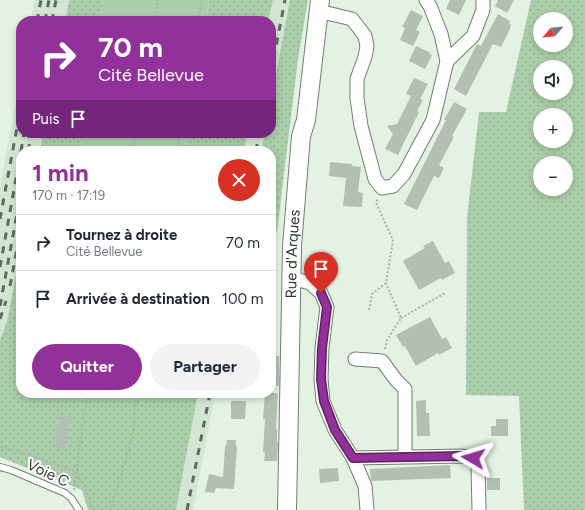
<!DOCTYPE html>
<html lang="fr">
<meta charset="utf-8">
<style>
body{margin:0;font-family:Figtree,sans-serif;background:#f2f2f3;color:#1f2937;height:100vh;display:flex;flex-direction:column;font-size:15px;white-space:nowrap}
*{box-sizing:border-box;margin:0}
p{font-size:13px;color:#747a83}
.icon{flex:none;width:22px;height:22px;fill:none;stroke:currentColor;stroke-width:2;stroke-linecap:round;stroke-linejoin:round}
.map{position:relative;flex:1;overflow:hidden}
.side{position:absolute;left:16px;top:146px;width:260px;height:252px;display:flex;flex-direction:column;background:#fff;border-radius:16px;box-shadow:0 2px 6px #0003}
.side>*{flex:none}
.top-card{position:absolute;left:16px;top:16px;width:260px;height:122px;border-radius:16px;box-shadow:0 2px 6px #0003;background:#923199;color:#fff;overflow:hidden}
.needle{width:26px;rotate:243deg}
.tools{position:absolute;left:533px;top:12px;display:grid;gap:8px}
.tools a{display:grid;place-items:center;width:40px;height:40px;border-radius:50%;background:#fff;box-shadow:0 2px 6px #0003;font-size:20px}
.pin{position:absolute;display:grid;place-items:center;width:34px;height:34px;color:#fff;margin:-41px -17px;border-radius:50% 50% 50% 0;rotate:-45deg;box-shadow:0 0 4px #0007}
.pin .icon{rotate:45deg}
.me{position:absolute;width:44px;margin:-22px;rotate:277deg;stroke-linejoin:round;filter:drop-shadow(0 0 3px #0008)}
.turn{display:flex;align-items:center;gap:14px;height:84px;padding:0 16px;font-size:18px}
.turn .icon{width:52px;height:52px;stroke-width:2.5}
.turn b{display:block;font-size:28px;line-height:34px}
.then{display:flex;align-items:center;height:38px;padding:0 16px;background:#0003;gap:8px;font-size:15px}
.round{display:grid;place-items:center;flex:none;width:42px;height:42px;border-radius:21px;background:#f2f2f3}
.head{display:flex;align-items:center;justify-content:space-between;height:68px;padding:0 16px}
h1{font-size:24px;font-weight:700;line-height:30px;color:#923199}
.action{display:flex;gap:8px;margin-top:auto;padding:8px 16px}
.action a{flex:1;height:46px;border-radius:24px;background:#923199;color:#fff;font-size:16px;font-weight:700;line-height:46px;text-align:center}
.action a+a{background:#f2f2f3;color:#1f2937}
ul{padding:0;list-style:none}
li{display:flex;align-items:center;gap:12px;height:56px;padding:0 16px;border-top:1px solid #e0e1e3}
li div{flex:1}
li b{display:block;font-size:15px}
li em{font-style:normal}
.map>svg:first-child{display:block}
</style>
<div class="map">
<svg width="585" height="510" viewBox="0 0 585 510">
<defs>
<pattern id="grass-dots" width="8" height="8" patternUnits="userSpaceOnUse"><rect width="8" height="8" fill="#a9cea9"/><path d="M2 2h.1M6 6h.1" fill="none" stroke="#92b192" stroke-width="1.8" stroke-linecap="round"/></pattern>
</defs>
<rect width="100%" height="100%" fill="#e3f2e3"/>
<!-- built -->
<path fill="#d2e7d2" d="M35,0H69L65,21H31Z
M273,0H290L271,100V21H268Z
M21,76V133H43L40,151H21V248L7,321L0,340V187Z
M247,133H265L261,151H244Z
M198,393H215L193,510H176Z"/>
<!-- grass -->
<path fill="url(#grass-dots)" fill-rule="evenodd" d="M69,0H103L100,21H65Z
M209,0H273L268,21H206Z
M290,0H308L298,59L277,232L271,234V151H261L265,133H271V100Z
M531,0H585V510H524L519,396L466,395L467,218L479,112H506ZM540,19H566V45H540ZM540,67H566V93H540ZM540,115H566V141H540ZM540,163H566V189H540Z
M43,133H83L80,151H40Z
M187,133H247L244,151H183Z
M21,248V393H198L176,510H88L82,490L0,457V340L7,321Z"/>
<!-- garden -->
<path fill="#a9cea9" d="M103,0H209L206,21H100Z
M83,133H187L183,151H80Z"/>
<!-- building -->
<path fill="#b2c0b2" d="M450,0H466L459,15L446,9Z
M498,0H514L507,13L495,6Z
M411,10L423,16L416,30L420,32L413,46L400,40L405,28L402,27Z
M498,14L510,21L509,23L511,25L510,28V29L501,47L493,44L466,96L454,89L477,44L481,46Z
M416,46L429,52V53L432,55L425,69L409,61Z
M414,78L428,84L420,99L423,100L417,111L419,112L398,155L385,149L393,134L387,126L397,124L411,96L406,94Z
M454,102L467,109L452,136L454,137L439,165L444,168L439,178L434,176L417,210L404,204L446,120H444Z
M330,162L352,164V166L361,167L358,192L363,193L362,207L343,206L346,178L329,176Z
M433,241L445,263L449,261L455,273L442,280L441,278L419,290L403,261L425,248L423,246Z
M430,317L442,339L446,337L452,348L439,355L438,353L416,366L405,346L403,347L396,335Z
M271,356H279V386H271Z
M265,393H278L276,429H277V442H278L277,461H264L265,453L263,452L265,419H263Z
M426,400V413H429L430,436H417L416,401Z
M231,401H246L245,419H231Z
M60,415L71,417L65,450L54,448Z
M496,419H508V436H491V426H496Z
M227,440H236V447H237L234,489L216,488L214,493L205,492L209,474L223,477L225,446H226Z
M450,465L451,478L371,481V479L370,469Z
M338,468L339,481L320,483L319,469Z
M487,478H500V490H487Z"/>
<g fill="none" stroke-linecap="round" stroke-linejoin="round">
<!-- service casing -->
<g stroke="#727f72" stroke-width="8">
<path id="service" d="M0,467L11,470L65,493L71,498L79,510"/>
</g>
<!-- minor casing -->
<g stroke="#727f72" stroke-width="15">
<path id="minor" d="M318,12L331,14L352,19L365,36L367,46L365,57L357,79V98L361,126L375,179L382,188L393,186L404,174L433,120L447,61L441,34L430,6L426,0
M447,61L473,36L483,10V0
M291,278L310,283L321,293L327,307L322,348L321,379L323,401L335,430L353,458L365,486L367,510
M355,359L382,361L396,380L405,389V457
M353,458L463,456L473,458L478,466L479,510"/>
</g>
<!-- secondary casing -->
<g stroke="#727f72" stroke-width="20">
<g id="secondary">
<path id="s1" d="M287,510L292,246L301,136L306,120L320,0"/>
</g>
</g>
<!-- path -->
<path stroke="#aab6aa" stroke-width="2" stroke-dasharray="2 2" stroke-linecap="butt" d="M155,21L158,0
M198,21L202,0
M132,151L136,133
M176,151L181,133
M369,310L372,294L386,283L393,240L376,203L378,198
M401,318L445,293
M385,349L387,340L401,318L386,283
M0,447L33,456L76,472L83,483L94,510
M74,490L80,442L88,393
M110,510L132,438L137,393"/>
<!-- service -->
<use href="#service" stroke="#fff" stroke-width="6"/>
<!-- minor -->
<use href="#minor" stroke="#fff" stroke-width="13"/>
<!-- secondary -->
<use href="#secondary" stroke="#fff" stroke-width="18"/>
<!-- rail -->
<path stroke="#616a61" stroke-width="3" stroke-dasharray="7 7" stroke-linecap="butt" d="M37,21L41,0
M45,21L49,0
M52,21L56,0
M271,72L285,0
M21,151L24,133
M28,151L32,133
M256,151L259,133
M0,219L21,106
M0,267L21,151
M10,286L20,233
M0,306L21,192
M0,319L6,301
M187,510L210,393"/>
</g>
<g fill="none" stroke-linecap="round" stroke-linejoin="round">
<!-- route casing -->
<g stroke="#5f2063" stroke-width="10">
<path id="route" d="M321,293L327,307L322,348L321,379L324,401L335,430L353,458L463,456L473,458"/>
</g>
<!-- route -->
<use href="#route" stroke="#923199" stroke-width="7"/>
</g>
<g text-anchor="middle" stroke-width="4" stroke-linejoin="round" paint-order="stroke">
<!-- street labels -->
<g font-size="15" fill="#2d332d" stroke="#fff">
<text dy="5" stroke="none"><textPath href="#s1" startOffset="256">Rue d'Arques</textPath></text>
<text transform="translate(48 473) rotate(25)" y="5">Voie C</text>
</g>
</g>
</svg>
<div class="tools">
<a><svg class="needle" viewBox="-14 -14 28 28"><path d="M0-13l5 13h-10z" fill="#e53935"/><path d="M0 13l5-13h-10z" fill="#747a83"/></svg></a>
<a><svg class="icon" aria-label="sound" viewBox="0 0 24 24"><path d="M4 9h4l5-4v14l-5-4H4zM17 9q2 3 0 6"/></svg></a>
<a>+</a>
<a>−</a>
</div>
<div class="pin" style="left:321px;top:293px;background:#d93025"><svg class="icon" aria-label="arrive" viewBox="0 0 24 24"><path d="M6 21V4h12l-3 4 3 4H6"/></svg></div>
<svg class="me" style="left:473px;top:458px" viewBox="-20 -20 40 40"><path d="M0-17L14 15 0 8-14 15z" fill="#923199" stroke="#fff" stroke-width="4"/></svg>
<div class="top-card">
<div class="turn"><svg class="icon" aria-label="right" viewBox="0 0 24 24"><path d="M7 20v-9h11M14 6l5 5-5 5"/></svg><div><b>70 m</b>Cité Bellevue</div></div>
<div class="then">Puis<svg class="icon" aria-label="arrive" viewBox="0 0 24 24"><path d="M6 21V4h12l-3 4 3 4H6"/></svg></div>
</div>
<section class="side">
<div class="head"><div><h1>1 min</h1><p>170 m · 17:19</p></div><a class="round" style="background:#d93025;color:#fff"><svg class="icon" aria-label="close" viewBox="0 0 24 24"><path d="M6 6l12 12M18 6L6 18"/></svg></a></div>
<ul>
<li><svg class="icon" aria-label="right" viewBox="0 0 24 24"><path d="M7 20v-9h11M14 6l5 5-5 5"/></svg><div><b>Tournez à droite</b><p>Cité Bellevue</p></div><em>70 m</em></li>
<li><svg class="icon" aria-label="arrive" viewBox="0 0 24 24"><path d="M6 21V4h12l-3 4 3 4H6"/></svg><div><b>Arrivée à destination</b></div><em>100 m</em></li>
</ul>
<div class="action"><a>Quitter</a><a>Partager</a></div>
</section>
</div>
